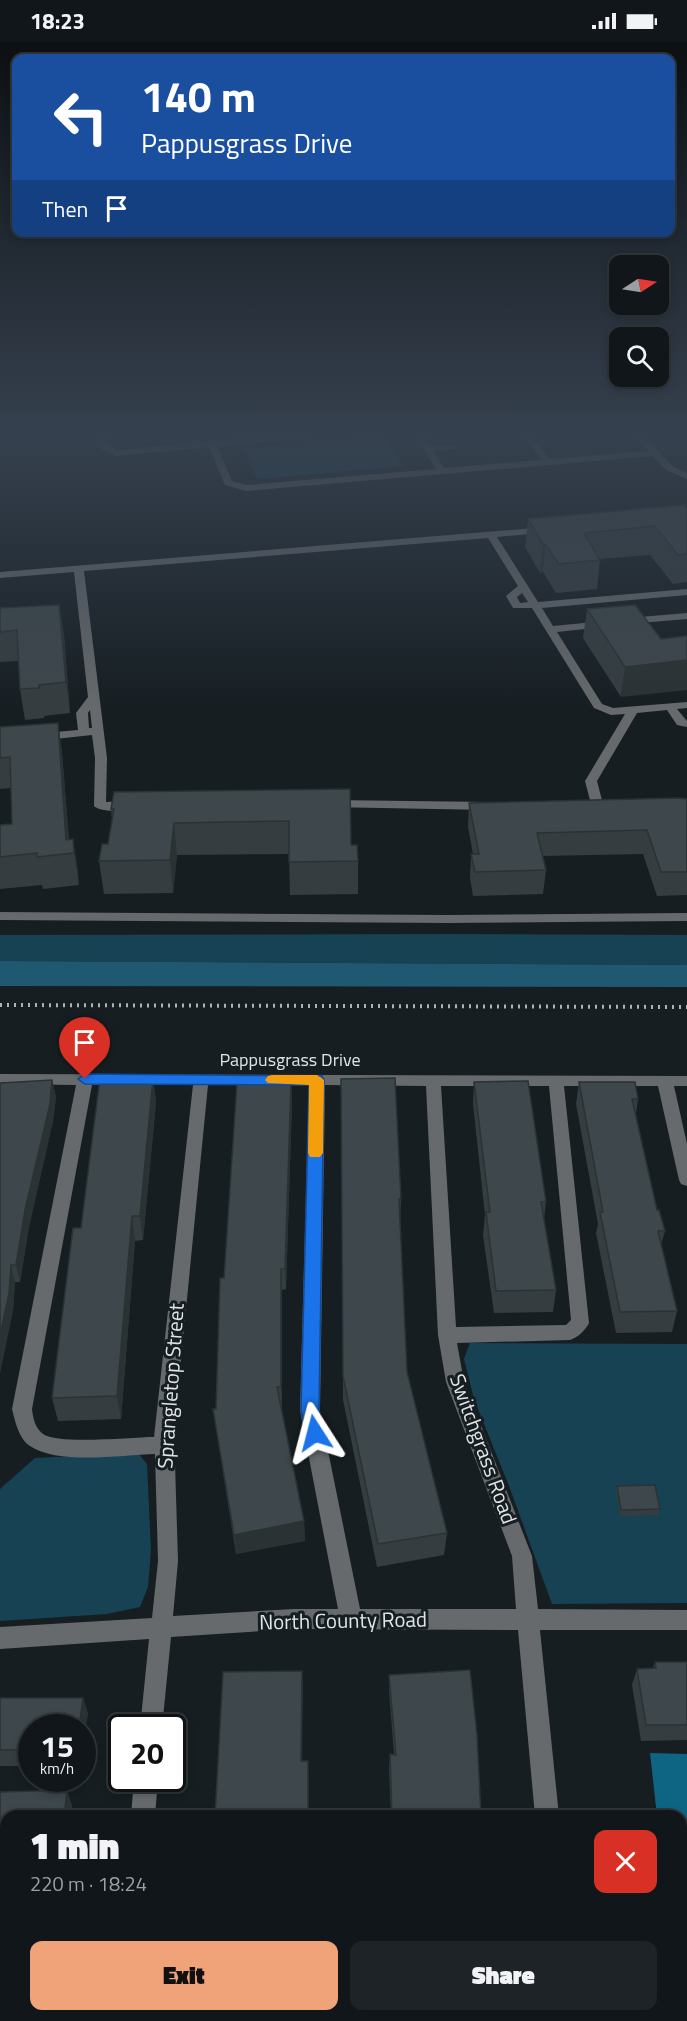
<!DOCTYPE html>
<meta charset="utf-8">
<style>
body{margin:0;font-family:"Titillium Web",sans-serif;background:#1e2327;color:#f1f3f6;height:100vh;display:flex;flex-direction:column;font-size:22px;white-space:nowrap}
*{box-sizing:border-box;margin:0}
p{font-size:20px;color:#9c9fa2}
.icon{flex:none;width:33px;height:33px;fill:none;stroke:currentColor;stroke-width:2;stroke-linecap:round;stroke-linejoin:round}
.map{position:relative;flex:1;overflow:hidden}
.sheet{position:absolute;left:0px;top:1768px;width:687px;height:212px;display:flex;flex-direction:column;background:#10161a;border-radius:18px 18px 0 0;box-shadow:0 3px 9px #0003,0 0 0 2px #303539}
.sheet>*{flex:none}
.top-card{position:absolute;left:12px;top:12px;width:663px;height:183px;border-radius:12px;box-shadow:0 3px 9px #0003,0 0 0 2px #303539;background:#1a4fa0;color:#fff;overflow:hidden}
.needle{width:39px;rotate:78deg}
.controls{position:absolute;left:609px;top:213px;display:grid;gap:12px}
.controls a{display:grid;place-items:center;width:60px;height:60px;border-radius:12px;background:#10161a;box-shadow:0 3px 9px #0003,0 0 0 2px #303539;font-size:30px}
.speed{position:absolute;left:18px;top:1672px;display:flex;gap:12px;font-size:30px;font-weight:700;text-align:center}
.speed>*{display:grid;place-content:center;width:78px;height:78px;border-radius:50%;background:#10161a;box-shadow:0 3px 9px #0003,0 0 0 2px #303539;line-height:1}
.speed small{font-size:15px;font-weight:400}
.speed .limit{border:3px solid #111;border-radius:9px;background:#fff;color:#111}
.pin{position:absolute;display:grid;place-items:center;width:51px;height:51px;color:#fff;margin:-62px -26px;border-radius:50% 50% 50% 0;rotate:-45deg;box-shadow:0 0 6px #0007}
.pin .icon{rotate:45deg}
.me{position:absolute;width:66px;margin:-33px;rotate:351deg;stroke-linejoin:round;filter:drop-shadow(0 0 4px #0008)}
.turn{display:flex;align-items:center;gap:21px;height:126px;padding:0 30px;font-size:27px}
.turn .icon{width:78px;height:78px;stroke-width:2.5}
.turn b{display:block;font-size:42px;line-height:51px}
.then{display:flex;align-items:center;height:57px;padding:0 30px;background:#0003;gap:12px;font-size:22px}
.round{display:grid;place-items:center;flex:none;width:63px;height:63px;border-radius:12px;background:#1e2327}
.overview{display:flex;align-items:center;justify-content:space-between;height:102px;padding:0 30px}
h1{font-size:36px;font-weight:800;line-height:45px}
.button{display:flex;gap:12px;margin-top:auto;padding:12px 30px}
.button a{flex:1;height:69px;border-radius:12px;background:#f0a279;color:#111;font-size:24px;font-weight:800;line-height:69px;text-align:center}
.button a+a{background:#1e2327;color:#f1f3f6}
.status{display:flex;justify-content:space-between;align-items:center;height:42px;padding:0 30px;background:#10161a;direction:ltr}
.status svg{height:16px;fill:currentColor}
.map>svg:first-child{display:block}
</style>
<div class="status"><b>18:23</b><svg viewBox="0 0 49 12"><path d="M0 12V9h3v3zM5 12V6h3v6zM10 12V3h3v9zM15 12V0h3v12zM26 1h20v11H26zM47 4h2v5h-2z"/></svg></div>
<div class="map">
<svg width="687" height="1979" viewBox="0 0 687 1979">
<rect width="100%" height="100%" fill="#161e22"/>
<!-- green -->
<path fill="#174253" d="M384,395L402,424L257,437L244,406Z
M451,892L687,893V923L0,919V893Z
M470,1301L687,1302V1561L552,1562L509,1444L474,1357L464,1317Z
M138,1411L147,1422L151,1508L148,1545L140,1565L107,1572L0,1579V1447L35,1416Z"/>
<!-- forest -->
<path fill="#1f5971" d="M0,919L687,923V945L0,944Z"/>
<!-- water -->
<path fill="#0e6483" d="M650,1711L687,1712V1795H681V1774H657Z"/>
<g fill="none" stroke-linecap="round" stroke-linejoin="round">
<!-- minor -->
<path fill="#666a6c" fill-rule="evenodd" d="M95,392H103L108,404L117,408L295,392H330L326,395L217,404L232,439L246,443L436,427L414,392H422L430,404L456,403V407L433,409L444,426L541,418L523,392H531L550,417L649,409L634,392H643L672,424L687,431V437L666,428L653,414L246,449L225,443L209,405L116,414L101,407Z
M547,485L550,486V490L497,495L538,560L687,547V553L542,566L553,584L604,579L609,582L604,585L557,590L602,662L613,666L687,660V666L677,667L687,679V685L677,683L667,668L637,671L597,739L604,766L602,769H594L592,766L585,739L625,672L611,673L594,666L532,566H513L506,554L518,544L488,496L84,529L107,716L106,760L130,759L136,763C129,770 101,771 94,764L95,716L92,693L0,703V695L78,688L76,671L88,655L74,530L0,536V530ZM522,551L528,560L520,561L517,555ZM90,668L92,686H89L88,671Z
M687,571V577L628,582L623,579L628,576Z
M331,758L490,760L496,764L490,768L327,765L325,762Z
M0,870L447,873L687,871V879L447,881L0,878Z
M0,1032L687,1034V1044H674L687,1102V1144L681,1142L679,1138L658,1044H564L589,1281C585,1289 578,1295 570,1298L457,1301L464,1340L532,1514L538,1567L687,1568V1588H540L559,1774H535L518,1588L294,1587L171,1595L162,1686H140L149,1597L0,1607V1585L152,1576L158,1519L155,1412C122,1413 57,1423 30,1404C19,1397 15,1379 12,1367L76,1043L0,1042ZM92,1043H193L154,1395C133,1395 58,1403 43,1392C35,1386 33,1376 32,1367ZM208,1043H309L300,1369L338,1567H294L173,1574L178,1519L174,1389ZM325,1043L426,1044L438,1293L446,1340L512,1514L516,1567H360L320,1369ZM441,1044H549L571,1278L566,1283L456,1285Z
M134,1737H158L155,1774H131Z
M110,1974H136V1979H110Z
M552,1974H578L579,1979H553Z"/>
<!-- rail -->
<path stroke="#acb2b5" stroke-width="4" stroke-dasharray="2 5" stroke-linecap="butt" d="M0,963L687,965"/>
</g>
<!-- wall -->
<path fill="#353d40" d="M687,467V540L673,542L650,513L600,517L597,547L556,551L543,530L540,531L525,505L528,477Z
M59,563L64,593L70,671L44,674V676L25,678L20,647L18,619L0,620V566Z
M635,563L621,655L583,596L587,567Z
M58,681L62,711L69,798L73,797L79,843L43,847L42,843L0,847V783L12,782L11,746L0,747V685Z
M350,747L351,803L358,819V852L290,853L289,812L177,813L173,851L104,852L99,819L108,802L112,778L111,767Z
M687,757V853L657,854L643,812L542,814L546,828L543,852L473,854L470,836L471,812H473L468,785L469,761Z
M153,1036L156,1060L143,1198L135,1199L121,1377L58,1379L52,1356L81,1186Z
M341,1037L401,1157L400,1181L407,1330L447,1491L444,1513L377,1525L343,1358Z
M52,1038L56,1055L53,1079L29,1185L20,1240H15L13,1269L0,1041Z
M291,1040L292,1061L286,1247L282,1248V1365H281L304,1479L305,1499L236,1512L216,1387L213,1367H216L224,1236Z
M474,1040L546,1160L544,1177L556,1248L553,1270L494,1271L483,1193L485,1173L473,1062Z
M579,1040L638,1057L636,1072L657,1168L665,1189L661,1203L677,1269L672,1290L616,1291L596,1191L598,1182L576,1062Z
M617,1444L660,1467L658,1473L620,1474L616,1450Z
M655,1620H687V1698L641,1699L632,1643L637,1627L653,1626Z
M389,1633L481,1774H391L389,1728L390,1712H394L389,1649Z
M0,1656H83L88,1672L82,1686H32V1724H0Z
M0,1750L72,1763L71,1774H6V1840L0,1841Z
M0,1856H6V1951H0Z"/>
<!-- shaded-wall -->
<path fill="#2b3234" d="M543,502H545L543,530L540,531Z
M59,563L64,593L70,671L66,640Z
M687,618V648L621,655L625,625Z
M58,681L62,711L70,812L66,798Z
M174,781L177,813L173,851L170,818Z
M73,797L78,829L79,843L74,811Z
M153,1036L156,1060L143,1198L140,1174Z
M52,1038L56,1055L53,1079L29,1185L20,1240L16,1223L25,1168Z
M291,1040L292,1061L286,1247L285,1227Z
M132,1174L135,1199L121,1377L117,1354Z
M11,1223L15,1240L13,1269L0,1332V1293Z
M281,1227L282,1248V1365L281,1345Z
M304,1479L305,1499L236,1512L234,1493Z
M302,1629L303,1646L302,1734L301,1719Z
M83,1656L88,1672L82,1712V1686H79Z
M308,1719L309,1774H308Z
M67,1748L72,1763L71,1774H64Z
M43,1974H47L50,1979H42Z"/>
<!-- building -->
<path fill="#3e474b" stroke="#2b3234" stroke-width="1.5" d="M684,463L687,467V512L678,513L655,484L584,491L600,518L559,522L545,502H543L528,477Z
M59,563L66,640L39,643V646L20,647L17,588L0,590V566Z
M635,563L661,597L687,594V618L625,625L587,567Z
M58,681L66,798L73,797L74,811L37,815V811L0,815V783L12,782L10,715L0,716V685Z
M350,747L351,803H357L358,819L289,820V779L174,781L170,818L99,819L102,802H108L114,767H111L114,750Z
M679,756L687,757V830H661L647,788L537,791L546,828L475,830L471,812H479L469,761Z
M100,1036H153L140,1174H132L117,1354L52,1356L73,1186H81Z
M395,1036L401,1157H399L407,1330L447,1491L378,1502L343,1334L341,1037Z
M52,1038L50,1062L25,1168L16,1223H11L9,1252L0,1293V1041Z
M528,1039L546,1160H541L556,1248L496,1249L486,1170H490L474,1040Z
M237,1040H291L285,1227H281V1345H277L304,1479L234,1493L213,1367H216L220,1236H224Z
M579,1040H635L638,1057H632L657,1168H659L665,1189H658L677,1269L620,1270L600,1170H603Z
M655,1443L660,1467L621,1468L617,1444Z
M655,1620H687V1683H646L637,1627L656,1626Z
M470,1628L477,1693L481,1774H392L390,1712L396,1713L389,1633Z
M302,1629L301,1719H308V1774H215L223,1630Z
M0,1656H83L79,1686H32V1708H0Z
M67,1748L64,1774H6V1826H0V1750Z
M0,1856H6V1938H0Z
M0,1966H6V1974H43L42,1979H0Z
M200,1974H295V1979H200Z
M386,1974H488L489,1979H386Z"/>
<!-- sky -->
<linearGradient id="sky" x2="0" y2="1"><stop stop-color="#0c1013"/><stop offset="0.59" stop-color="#36414f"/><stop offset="1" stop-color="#36414f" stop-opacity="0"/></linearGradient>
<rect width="687" height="669" fill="url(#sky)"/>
<!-- route -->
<path fill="#1a73e8" stroke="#114b97" stroke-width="1.5" d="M85,1032L322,1034L324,1038L319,1369L323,1391L321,1397L315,1399L308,1397L301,1369L309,1043L85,1042L78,1037Z"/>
<!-- slow -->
<path fill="#f59e0b" d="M272,1033H317L324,1038L323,1111L320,1115H310L308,1111L309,1043L268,1041L265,1038L268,1034Z"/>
<g text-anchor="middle" stroke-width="6" stroke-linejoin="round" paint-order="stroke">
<!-- street labels -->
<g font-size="18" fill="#dfe4e7" stroke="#161e22">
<text x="290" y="1024">Pappusgrass Drive</text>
</g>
<!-- near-street labels -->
<g font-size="21" fill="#dfe4e7" stroke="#161e22">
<text transform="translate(171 1344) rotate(-86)" y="7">Sprangletop Street</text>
<text transform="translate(483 1407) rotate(70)" y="7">Switchgrass Road</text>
<text transform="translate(343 1579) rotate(-1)" y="7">North County Road</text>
</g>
</g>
</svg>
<div class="controls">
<a><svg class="needle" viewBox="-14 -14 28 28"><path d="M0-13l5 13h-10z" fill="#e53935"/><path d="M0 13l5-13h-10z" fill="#9c9fa2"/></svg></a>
<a><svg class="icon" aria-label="search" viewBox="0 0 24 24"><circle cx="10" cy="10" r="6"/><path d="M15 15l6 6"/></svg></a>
</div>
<div class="speed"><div>15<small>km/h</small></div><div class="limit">20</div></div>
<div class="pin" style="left:85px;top:1037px;background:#d93025"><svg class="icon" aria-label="arrive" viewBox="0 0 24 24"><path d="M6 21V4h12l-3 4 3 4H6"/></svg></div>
<svg class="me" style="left:315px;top:1391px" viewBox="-20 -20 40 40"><path d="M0-17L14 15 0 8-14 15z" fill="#1a73e8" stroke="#fff" stroke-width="4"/></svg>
<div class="top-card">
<div class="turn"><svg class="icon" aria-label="left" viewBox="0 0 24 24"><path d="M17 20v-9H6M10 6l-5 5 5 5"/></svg><div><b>140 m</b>Pappusgrass Drive</div></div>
<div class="then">Then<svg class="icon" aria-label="arrive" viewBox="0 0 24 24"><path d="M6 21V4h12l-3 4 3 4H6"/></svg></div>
</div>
<section class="sheet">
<div class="overview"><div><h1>1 min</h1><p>220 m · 18:24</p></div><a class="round" style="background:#d93025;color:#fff"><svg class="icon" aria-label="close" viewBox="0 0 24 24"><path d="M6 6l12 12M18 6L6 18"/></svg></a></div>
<div class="button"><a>Exit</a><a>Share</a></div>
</section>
</div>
